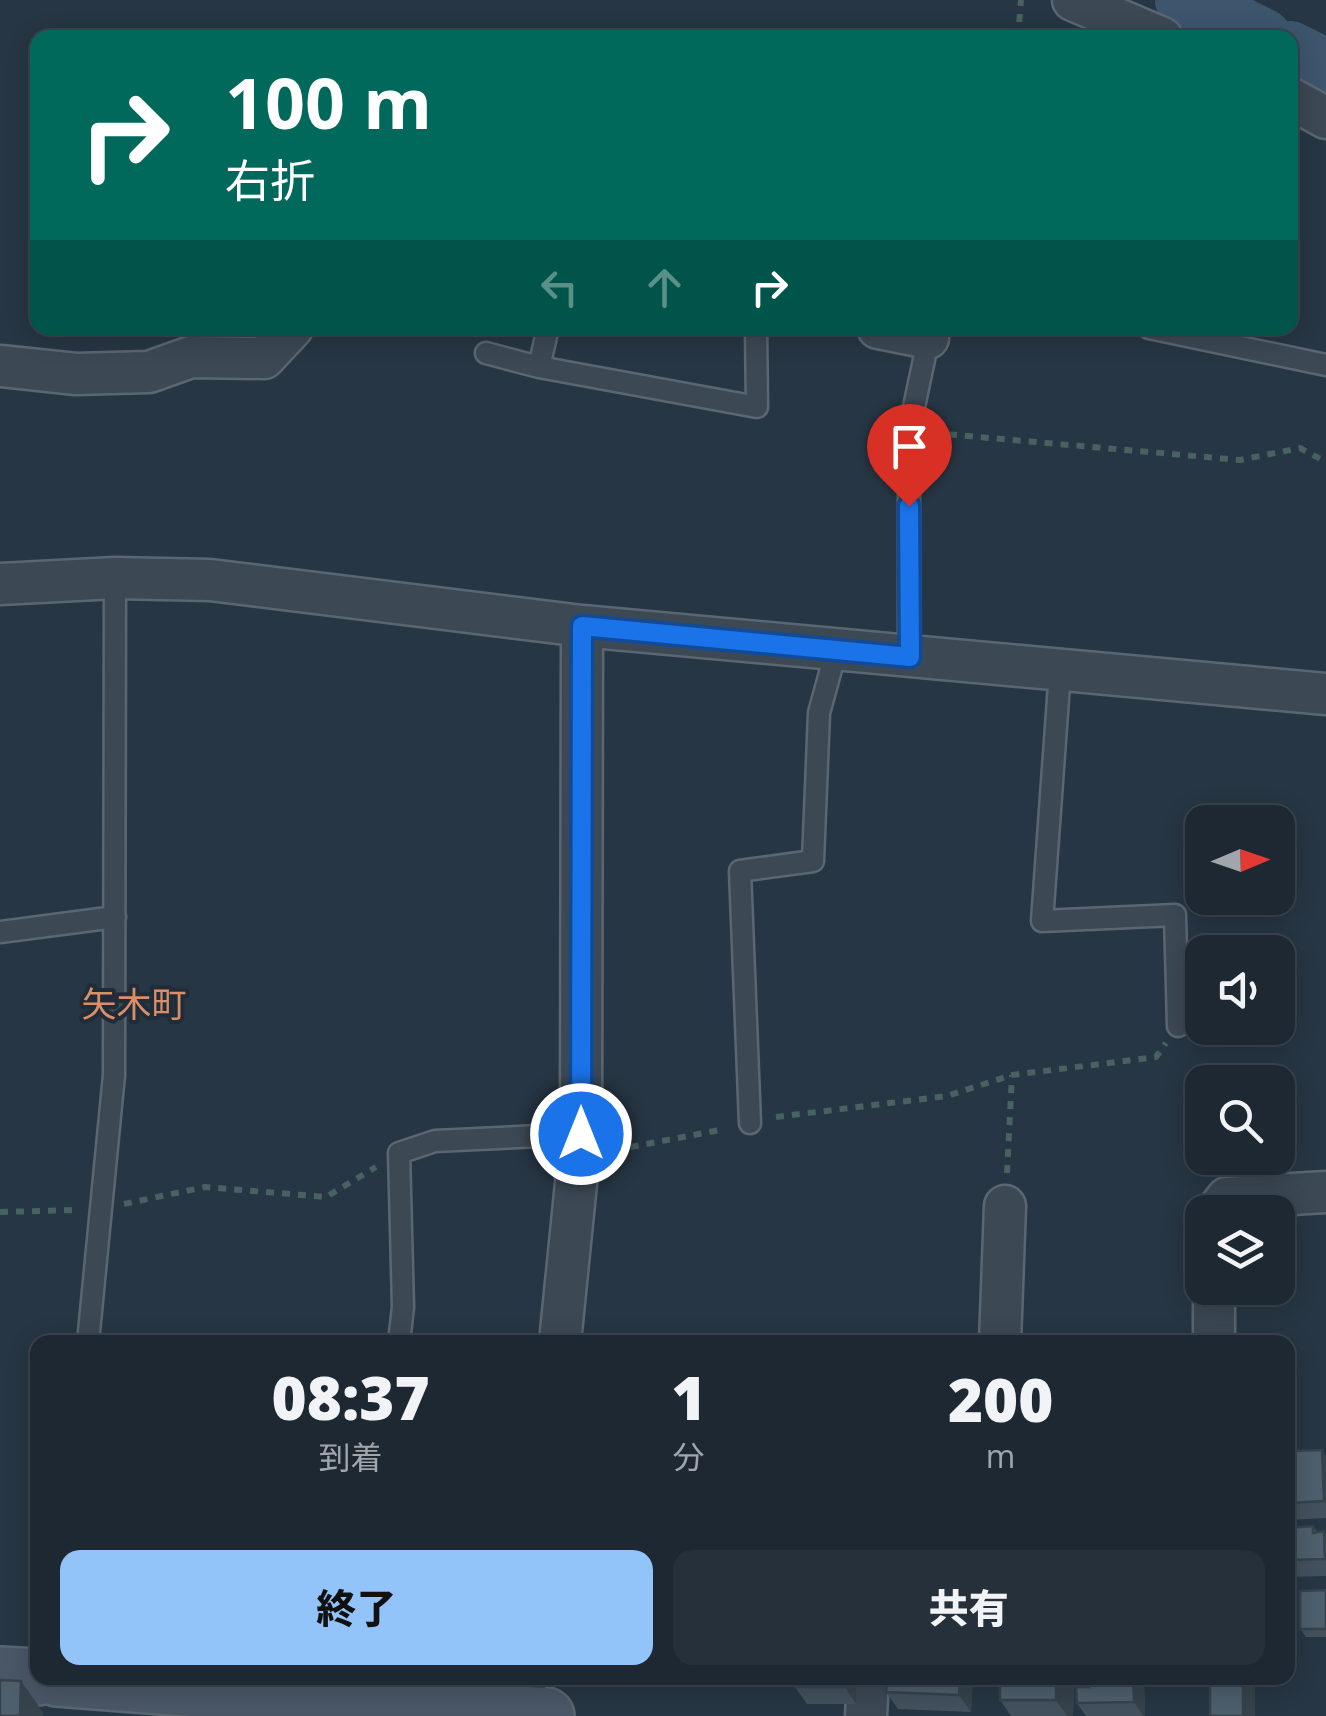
<!DOCTYPE html>
<html lang="ja">
<meta charset="utf-8">
<style>
body{margin:0;font-family:"Open Sans","Noto Sans JP",sans-serif;background:#25303b;color:#f1f3f6;height:100vh;display:flex;flex-direction:column;font-size:38px;white-space:nowrap}
*{box-sizing:border-box;margin:0}
p{font-size:32px;color:#a0a6ac}
.icon{flex:none;width:55px;height:55px;fill:none;stroke:currentColor;stroke-width:2;stroke-linecap:round;stroke-linejoin:round}
.map{position:relative;flex:1;overflow:hidden}
.details{position:absolute;left:30px;top:1335px;width:1265px;height:350px;display:flex;flex-direction:column;background:#1d2833;border-radius:20px;box-shadow:0 5px 25px #0003,0 0 0 2px #3b444e}
.details>*{flex:none}
.hud{position:absolute;left:30px;top:30px;width:1268px;height:305px;border-radius:20px;box-shadow:0 5px 25px #0003,0 0 0 2px #3b444e;background:#00695c;color:#fff;overflow:hidden}
.needle{width:65px;rotate:88deg}
.fabs{position:absolute;left:1185px;top:805px;display:grid;gap:20px}
.fabs a{display:grid;place-items:center;width:110px;height:110px;border-radius:20px;background:#1d2833;box-shadow:0 5px 25px #0003,0 0 0 2px #3b444e;font-size:50px}
.pin{position:absolute;display:grid;place-items:center;width:85px;height:85px;color:#fff;margin:-102px -42px;border-radius:50% 50% 50% 0;rotate:-45deg;box-shadow:0 0 10px #0007}
.pin .icon{rotate:45deg}
.me{position:absolute;width:110px;margin:-55px;rotate:0deg;stroke-linejoin:round;filter:drop-shadow(0 0 8px #0008)}
.turn{display:flex;align-items:center;gap:35px;height:210px;padding:0 30px;font-size:45px}
.turn .icon{width:130px;height:130px;stroke-width:2.5}
.turn b{display:block;font-size:70px;line-height:85px}
.lanes{display:flex;align-items:center;height:95px;padding:0 30px;background:#0003;justify-content:center;gap:50px;direction:ltr}
.lanes .off{opacity:.35}
.eta{display:flex;justify-content:space-evenly;align-items:center;height:170px;text-align:center}
.eta b{font-size:60px;font-weight:800;line-height:70px}
.primary-button{display:flex;gap:20px;margin-top:auto;padding:20px 30px}
.primary-button a{flex:1;height:115px;border-radius:20px;background:#92c4f9;color:#111;font-size:40px;font-weight:800;line-height:115px;text-align:center}
.primary-button a+a{background:#25303b;color:#f1f3f6}
.map>svg:first-child{display:block}
</style>
<div class="map">
<svg width="1326" height="1716" viewBox="0 0 1326 1716">
<rect width="100%" height="100%" fill="#273644"/>
<g fill="none" stroke-linecap="round" stroke-linejoin="round">
<!-- river -->
<path stroke="#3d566d" stroke-width="60" d="M1185,0L1262,38
M1290,51L1326,69"/>
<!-- lane casing -->
<g stroke="#5a6671" stroke-width="25">
<path id="lane" d="M548,328L539,367L757,407L756,328
M1149,328L1326,365
M486,353L539,367
M909,657V431L930,331
M1060,671L1042,921L1175,915L1178,1026
M0,932L115,917
M750,1123L740,871L813,861L819,713L836,651
M88,1342L114,1075L115,578
M399,1342L403,1307L399,1153L435,1141L581,1134"/>
</g>
<!-- street casing -->
<g stroke="#5a6671" stroke-width="45">
<path id="street" d="M1073,0L1162,38
M1290,98L1326,118
M878,328L928,338
M0,366L76,374L149,372L191,357L264,358L292,328
M0,584L115,578L210,580L582,626L1326,694
M1216,1212L1227,1198L1326,1192
M1214,1288V1342
M560,1342L581,1134L582,626
M1000,1342L1005,1206
M523,1716L526,1678
M866,1716L868,1678"/>
</g>
<!-- secondary casing -->
<g stroke="#5a6671" stroke-width="60">
<path id="secondary" d="M0,1675L38,1677
M57,1678L546,1716"/>
</g>
<!-- path -->
<path stroke="#486161" stroke-width="6" stroke-dasharray="8 8" stroke-linecap="butt" d="M1018,38L1021,0
M933,433L1240,460L1300,448L1326,462
M776,1117L947,1096L1012,1075L1156,1057L1166,1043
M615,1150L725,1129
M1007,1173L1012,1075
M124,1204L205,1187L326,1197L376,1167
M0,1212L77,1210"/>
<!-- lane -->
<use href="#lane" stroke="#3c4854" stroke-width="20"/>
<!-- street -->
<use href="#street" stroke="#3c4854" stroke-width="40"/>
<!-- secondary -->
<use href="#secondary" stroke="#4a5767" stroke-width="55"/>
</g>
<!-- wall -->
<path fill="#42515d" d="M1288,1451L1326,1456V1518L1288,1520Z
M1313,1526L1317,1532L1324,1531L1326,1534V1576L1288,1577V1528Z
M1326,1590V1637H1306L1300,1629Z
M714,1678H751V1680H715Z
M856,1678V1704H807L795,1687Z
M973,1678L971,1712L898,1709L886,1692Z
M1074,1678L1073,1716H1011L1000,1700Z
M1144,1681L1145,1716H1086L1077,1703L1089,1687Z"/>
<!-- shaded-wall -->
<path fill="#36424c" d="M1322,1450L1326,1456V1504L1324,1501Z
M845,1678H856V1704L845,1687Z
M960,1678H973L971,1712L959,1695Z
M1056,1678H1074L1073,1716H1067L1056,1700Z
M1133,1678H1142L1144,1681L1145,1716H1143L1134,1702Z
M1243,1678H1255V1716H1243Z
M21,1681L43,1712V1716H20Z"/>
<!-- building -->
<path fill="#4d5e6c" stroke="#36424c" stroke-width="2.5" d="M1322,1450L1324,1501L1288,1503V1451Z
M1313,1526V1533L1324,1531L1325,1559L1288,1560V1528Z
M1326,1590V1629H1300V1591Z
M794,1678H845V1687H795Z
M888,1678H960L959,1695L886,1692Z
M1000,1678H1056V1700H1000Z
M1089,1678H1133L1134,1702L1077,1703L1076,1687H1089Z
M1210,1678H1243V1716H1210Z
M0,1680L21,1681L20,1716H0Z"/>
<g fill="none" stroke-linecap="round" stroke-linejoin="round">
<!-- route casing -->
<g stroke="#114b97" stroke-width="25">
<path id="route" d="M581,1134L582,626L910,657L909,506"/>
</g>
<!-- route -->
<use href="#route" stroke="#1a73e8" stroke-width="18"/>
</g>
<g text-anchor="middle" stroke-width="8" stroke-linejoin="round" paint-order="stroke">
<!-- quarter labels -->
<g font-size="35" fill="#d88f6a" stroke="#202d39">
<text x="134" y="1017">矢木町</text>
</g>
</g>
</svg>
<div class="fabs">
<a><svg class="needle" viewBox="-14 -14 28 28"><path d="M0-13l5 13h-10z" fill="#e53935"/><path d="M0 13l5-13h-10z" fill="#a0a6ac"/></svg></a>
<a><svg class="icon" aria-label="sound" viewBox="0 0 24 24"><path d="M4 9h4l5-4v14l-5-4H4zM17 9q2 3 0 6"/></svg></a>
<a><svg class="icon" aria-label="search" viewBox="0 0 24 24"><circle cx="10" cy="10" r="6"/><path d="M15 15l6 6"/></svg></a>
<a><svg class="icon" aria-label="layers" viewBox="0 0 24 24"><path d="M12 4l9 5-9 5-9-5zM3 14l9 5 9-5"/></svg></a>
</div>
<div class="pin" style="left:909px;top:506px;background:#d93025"><svg class="icon" aria-label="arrive" viewBox="0 0 24 24"><path d="M6 21V4h12l-3 4 3 4H6"/></svg></div>
<svg class="me" style="left:581px;top:1134px" viewBox="-20 -20 40 40"><circle r="17" fill="#1a73e8" stroke="#fff" stroke-width="3"/><path d="M0-11L8 9 0 5-8 9z" fill="#fff"/></svg>
<div class="hud">
<div class="turn"><svg class="icon" aria-label="right" viewBox="0 0 24 24"><path d="M7 20v-9h11M14 6l5 5-5 5"/></svg><div><b>100 m</b>右折</div></div>
<div class="lanes"><svg class="icon off" aria-label="left" viewBox="0 0 24 24"><path d="M17 20v-9H6M10 6l-5 5 5 5"/></svg><svg class="icon off" aria-label="ahead" viewBox="0 0 24 24"><path d="M12 20V5M6 11l6-6 6 6"/></svg><svg class="icon" aria-label="right" viewBox="0 0 24 24"><path d="M7 20v-9h11M14 6l5 5-5 5"/></svg></div>
</div>
<section class="details">
<div class="eta">
<div><b>08:37</b><p>到着</p></div>
<div><b>1</b><p>分</p></div>
<div><b>200</b><p>m</p></div>
</div>
<div class="primary-button"><a>終了</a><a>共有</a></div>
</section>
</div>
